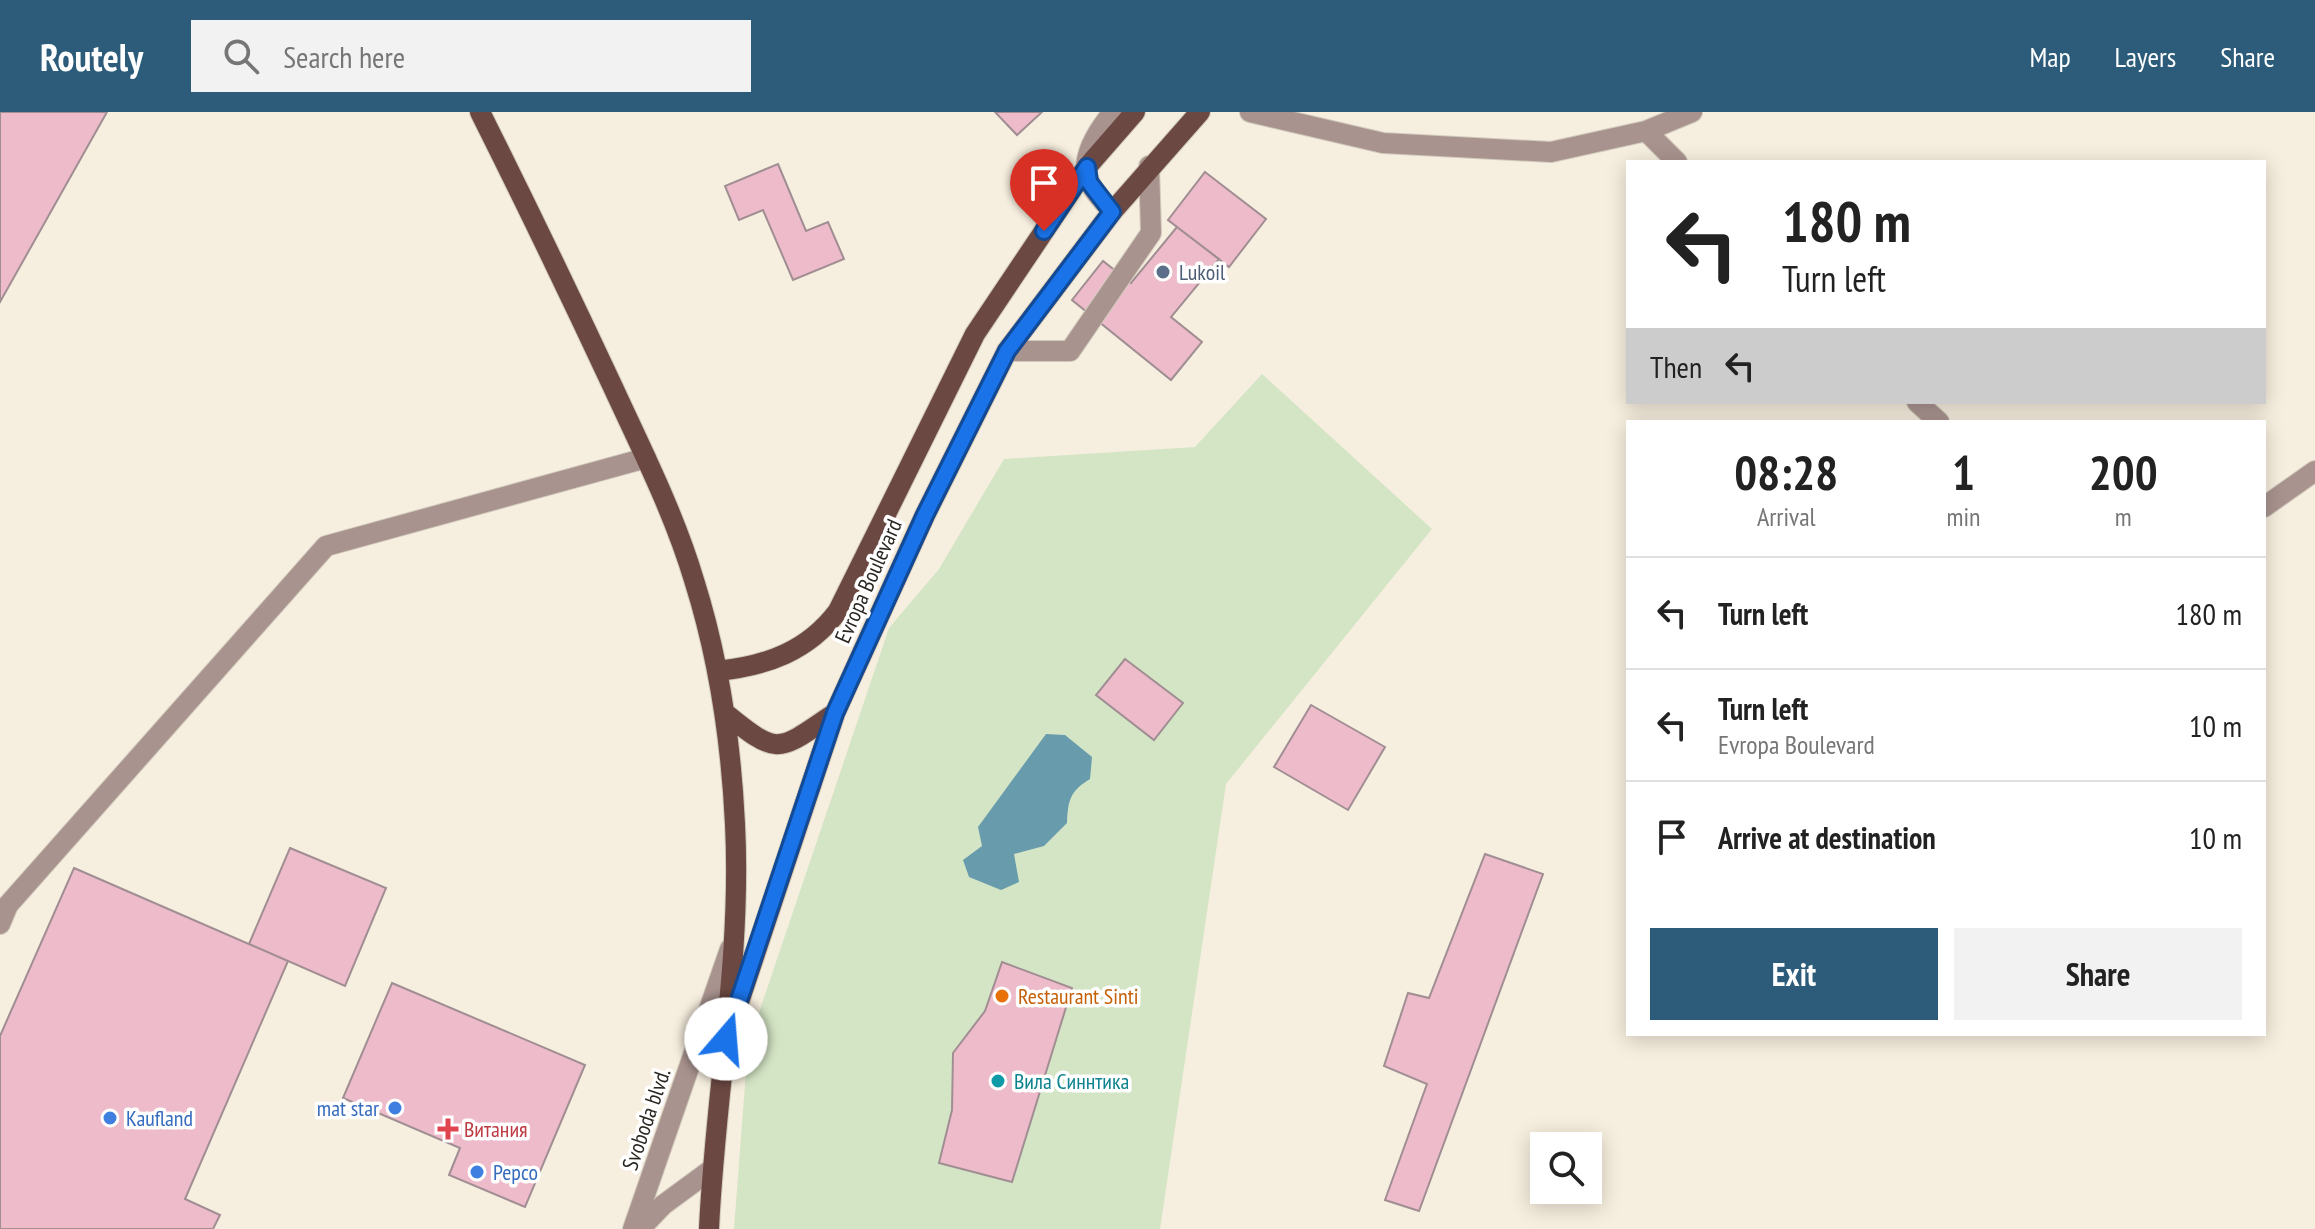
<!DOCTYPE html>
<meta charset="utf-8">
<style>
body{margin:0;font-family:"PT Sans Narrow",sans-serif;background:#f2f2f2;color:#222;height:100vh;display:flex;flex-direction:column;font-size:30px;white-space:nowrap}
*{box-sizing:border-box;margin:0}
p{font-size:26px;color:#767676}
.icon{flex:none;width:44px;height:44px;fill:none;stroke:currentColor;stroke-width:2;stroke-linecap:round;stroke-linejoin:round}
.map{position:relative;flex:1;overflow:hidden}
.details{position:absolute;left:1626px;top:308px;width:640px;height:616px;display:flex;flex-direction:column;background:#fff;border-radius:0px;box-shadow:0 4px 20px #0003}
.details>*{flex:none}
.hud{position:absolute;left:1626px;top:48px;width:640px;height:244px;border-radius:0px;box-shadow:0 4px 20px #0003;background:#fff;color:#222;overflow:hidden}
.controls{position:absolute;left:1530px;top:1020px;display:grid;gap:16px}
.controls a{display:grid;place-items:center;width:72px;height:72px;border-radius:0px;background:#fff;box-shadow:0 4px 20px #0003;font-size:40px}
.pin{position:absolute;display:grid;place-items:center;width:68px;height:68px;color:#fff;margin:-82px -34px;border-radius:50% 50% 50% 0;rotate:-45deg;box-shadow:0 0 8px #0007}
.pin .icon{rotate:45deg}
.me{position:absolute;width:88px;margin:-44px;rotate:18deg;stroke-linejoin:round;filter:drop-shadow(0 0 6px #0008)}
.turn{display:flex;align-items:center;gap:28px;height:168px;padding:0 24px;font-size:36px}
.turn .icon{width:104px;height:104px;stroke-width:2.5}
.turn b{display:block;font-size:56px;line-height:68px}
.then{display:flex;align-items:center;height:76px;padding:0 24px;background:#0003;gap:16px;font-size:30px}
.eta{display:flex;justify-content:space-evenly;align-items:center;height:136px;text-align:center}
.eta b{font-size:48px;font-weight:800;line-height:56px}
.primary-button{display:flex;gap:16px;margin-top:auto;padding:16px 24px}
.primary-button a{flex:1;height:92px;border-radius:0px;background:#2c5c7a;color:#fff;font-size:32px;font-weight:800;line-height:92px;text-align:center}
.primary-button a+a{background:#f2f2f2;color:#222}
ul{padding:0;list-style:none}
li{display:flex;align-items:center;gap:24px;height:112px;padding:0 24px;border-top:2px solid #e0e0e0}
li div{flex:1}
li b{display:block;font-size:30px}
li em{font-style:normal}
header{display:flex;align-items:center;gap:48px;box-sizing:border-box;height:112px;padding:0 40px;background:#2c5c7a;color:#fff}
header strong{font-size:38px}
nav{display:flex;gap:44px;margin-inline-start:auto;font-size:28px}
.search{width:560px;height:72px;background:#f2f2f2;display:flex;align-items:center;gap:20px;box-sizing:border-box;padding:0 28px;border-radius:0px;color:#767676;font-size:30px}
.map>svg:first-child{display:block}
</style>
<header>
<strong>Routely</strong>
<div class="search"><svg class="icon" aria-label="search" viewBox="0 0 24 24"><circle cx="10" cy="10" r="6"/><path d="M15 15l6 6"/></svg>Search here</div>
<nav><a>Map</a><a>Layers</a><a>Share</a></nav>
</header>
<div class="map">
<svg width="2315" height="1117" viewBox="0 0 2315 1117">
<rect width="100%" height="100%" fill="#f6eede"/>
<!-- green -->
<path fill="#d4e5c5" d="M1262,262L1432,417L1226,672L1160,1117H734L748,933L889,516L939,457L1004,347L1195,335Z"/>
<!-- water -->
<path fill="#689bac" d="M1046,622L1065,623L1092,645L1090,667C1070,679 1068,688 1067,711L1044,734L1014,742L1019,770L1001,778L969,765L963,748L982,734L978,715Z"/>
<!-- building -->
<path fill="#edbbca" stroke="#a08e93" stroke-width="2" d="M0,0H107L0,190Z
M995,0H1042L1017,23Z
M778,52L806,119L828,110L844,147L793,168L763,98L739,108L725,74Z
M1205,60L1266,107L1229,155L1168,108Z
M1177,115L1219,147L1171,205L1202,230L1171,268L1072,188L1103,149L1131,171Z
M1125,547L1183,591L1154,628L1096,583Z
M1311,593L1385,635L1348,698L1274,655Z
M290,736L386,776L345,874L249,832Z
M1485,742L1543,762L1419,1099L1385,1088L1427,972L1384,954L1408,881L1429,886Z
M74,756L288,849L185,1087L220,1103L213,1117H0V924Z
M1002,850L1072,876L1012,1070L939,1051L952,998L953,941L985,899Z
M392,871L585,953L525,1095L449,1063L460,1036L343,986Z"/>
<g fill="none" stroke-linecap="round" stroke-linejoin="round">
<!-- minor casing -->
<g stroke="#d1cabc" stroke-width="22">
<path id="minor" d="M1250,0L1383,31L1551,40L1646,19L1692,0
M1646,19L1677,50
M1112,100C1105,90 1093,80 1089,69C1079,46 1099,17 1113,0
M1007,239H1070L1151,121L1149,54
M1917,290L1939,310
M2264,395L2315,359
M0,812L8,793L326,434L646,346
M633,1117L730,837
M640,1117L663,1093L712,1057"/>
</g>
<!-- major casing -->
<g stroke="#d1cabc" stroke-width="22">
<path id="major" d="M480,0C525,90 569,181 612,273C641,336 674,401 694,468C719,547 731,630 735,712C742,848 715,982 709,1117
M717,559C767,554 808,539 838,499L975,222L1087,55L1135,0
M725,601C780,646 778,639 835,601
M738,893L835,601L925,403L1007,239L1112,100L1200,0"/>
</g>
<!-- minor -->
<use href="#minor" stroke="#a9938f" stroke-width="20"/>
<!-- major -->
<use href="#major" stroke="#6c4842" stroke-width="20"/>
</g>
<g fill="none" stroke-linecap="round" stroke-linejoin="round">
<!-- route casing -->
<g stroke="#114b97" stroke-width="20">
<path id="route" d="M726,927L835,601L925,403L1007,239L1112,100L1089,70L1087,55L1044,119"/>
</g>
<!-- route -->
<use href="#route" stroke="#1a73e8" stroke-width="14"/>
</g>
<!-- markers -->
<circle fill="#5c6f8a" stroke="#fff" stroke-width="3" cx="1163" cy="160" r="8"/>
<circle fill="#e8710a" stroke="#fff" stroke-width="3" cx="1002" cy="884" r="8"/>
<circle fill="#0f9aa8" stroke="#fff" stroke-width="3" cx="998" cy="969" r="8"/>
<g fill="#3f7fe0" stroke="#fff" stroke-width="3">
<circle cx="395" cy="996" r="8"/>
<circle cx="110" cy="1006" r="8"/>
<circle cx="477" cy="1060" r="8"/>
</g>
<path fill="#e0444e" stroke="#fff" stroke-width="3" d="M444 1005h8v8h8v8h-8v8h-8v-8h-8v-8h8z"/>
<g text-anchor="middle" stroke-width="7" stroke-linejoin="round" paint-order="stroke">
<!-- service labels -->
<g font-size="22" fill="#4e5e75" stroke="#fff" text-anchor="start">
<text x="1179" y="168">Lukoil</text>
</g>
<!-- street labels -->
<g font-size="22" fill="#2a2721" stroke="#fff">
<text transform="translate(868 469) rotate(-66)" y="8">Evropa Boulevard</text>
<text transform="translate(646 1007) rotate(-71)" y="8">Svoboda blvd.</text>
</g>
<!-- food labels -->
<g font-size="22" fill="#c56008" stroke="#fff" text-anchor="start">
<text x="1018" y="892">Restaurant Sinti</text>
</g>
<!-- culture labels -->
<g font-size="22" fill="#0d838f" stroke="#fff" text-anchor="start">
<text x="1014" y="977">Вила Синнтика</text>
</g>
<!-- shop labels -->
<g font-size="22" fill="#366cbe" stroke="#fff" text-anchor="start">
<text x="379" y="1004" text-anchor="end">mat star</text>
<text x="126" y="1014">Kaufland</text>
<text x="493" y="1068">Pepco</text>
</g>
<!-- health labels -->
<g font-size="22" fill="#be3a42" stroke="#fff" text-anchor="start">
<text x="464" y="1025">Витания</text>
</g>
</g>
</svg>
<div class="controls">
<a><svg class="icon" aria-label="search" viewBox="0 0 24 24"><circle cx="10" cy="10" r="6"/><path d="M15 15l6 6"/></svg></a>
</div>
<div class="pin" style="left:1044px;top:119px;background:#d93025"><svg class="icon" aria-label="arrive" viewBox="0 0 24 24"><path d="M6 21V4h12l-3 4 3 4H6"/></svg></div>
<svg class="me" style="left:726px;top:927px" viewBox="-20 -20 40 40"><circle r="19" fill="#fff"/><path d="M0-13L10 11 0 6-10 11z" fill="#1a73e8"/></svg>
<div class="hud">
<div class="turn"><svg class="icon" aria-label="left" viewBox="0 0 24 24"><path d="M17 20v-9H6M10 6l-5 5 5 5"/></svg><div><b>180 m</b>Turn left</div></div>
<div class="then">Then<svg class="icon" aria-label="left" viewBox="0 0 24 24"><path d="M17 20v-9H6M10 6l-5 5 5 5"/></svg></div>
</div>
<section class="details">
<div class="eta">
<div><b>08:28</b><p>Arrival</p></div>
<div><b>1</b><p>min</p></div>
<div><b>200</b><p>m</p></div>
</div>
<ul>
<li><svg class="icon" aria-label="left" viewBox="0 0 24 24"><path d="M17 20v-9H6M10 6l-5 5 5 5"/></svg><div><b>Turn left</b></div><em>180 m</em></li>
<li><svg class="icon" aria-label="left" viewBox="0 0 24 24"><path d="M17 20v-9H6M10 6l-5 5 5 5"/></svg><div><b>Turn left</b><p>Evropa Boulevard</p></div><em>10 m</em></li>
<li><svg class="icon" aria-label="arrive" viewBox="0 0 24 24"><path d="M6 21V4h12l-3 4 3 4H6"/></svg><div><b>Arrive at destination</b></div><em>10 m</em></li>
</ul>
<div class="primary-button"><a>Exit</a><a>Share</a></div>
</section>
</div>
